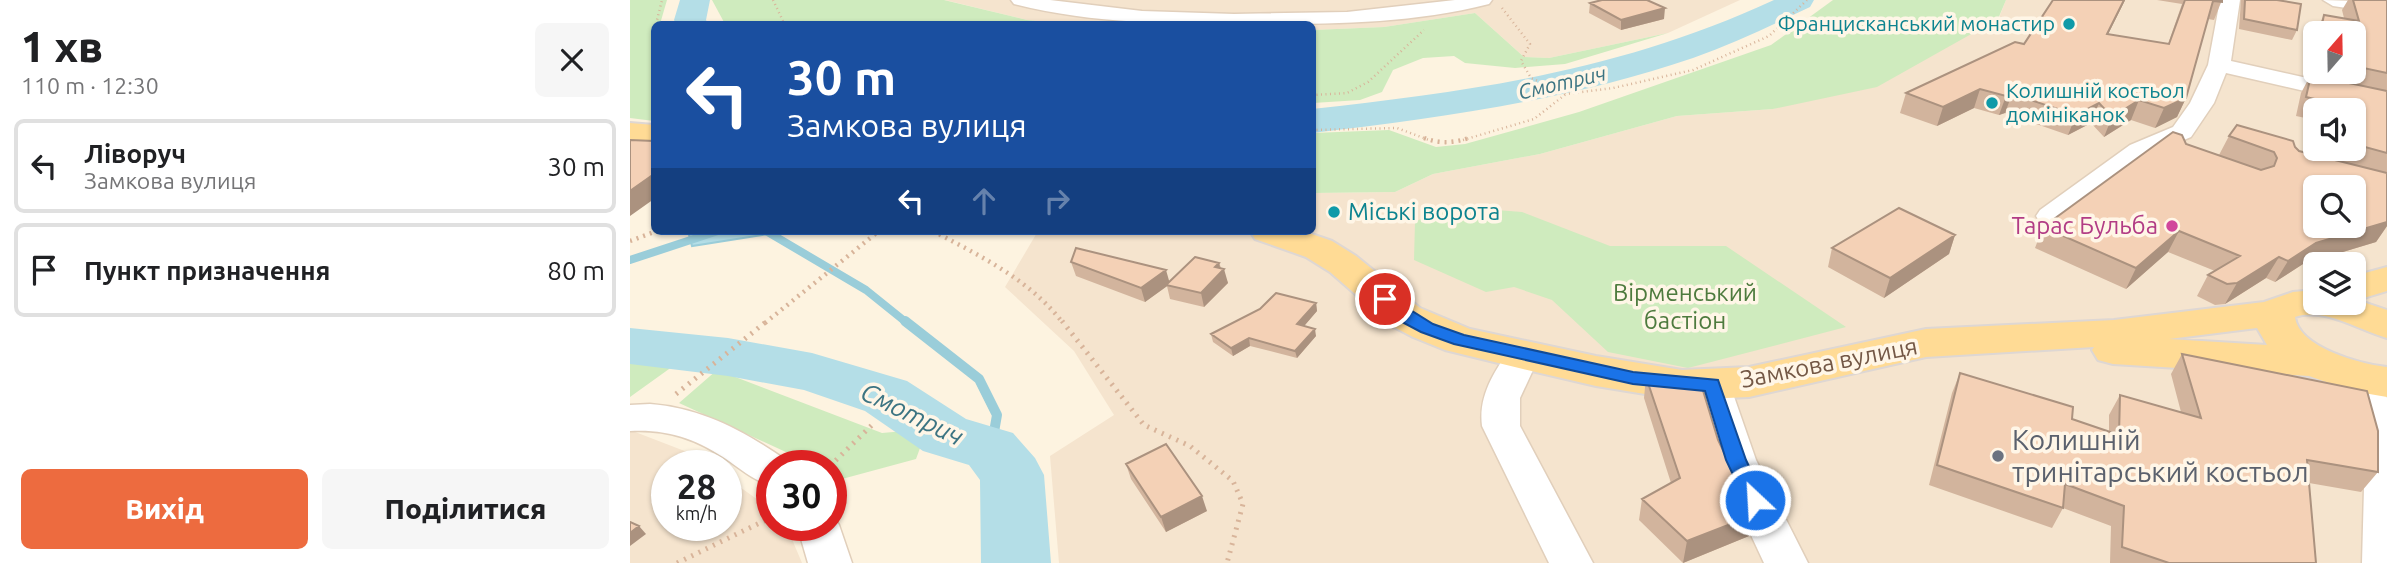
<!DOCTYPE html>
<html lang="uk">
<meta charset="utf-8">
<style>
body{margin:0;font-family:Ubuntu,sans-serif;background:#f6f6f6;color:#202124;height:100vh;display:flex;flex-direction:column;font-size:26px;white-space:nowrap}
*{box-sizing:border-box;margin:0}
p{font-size:23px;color:#757577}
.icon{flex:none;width:38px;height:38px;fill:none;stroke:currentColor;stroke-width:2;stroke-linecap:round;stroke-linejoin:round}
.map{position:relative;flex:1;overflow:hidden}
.drawer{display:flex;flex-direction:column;background:#fff;width:630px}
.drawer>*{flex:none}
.guide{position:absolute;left:21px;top:21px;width:665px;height:214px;border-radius:10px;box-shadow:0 2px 5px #0004;background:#1a4fa0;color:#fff;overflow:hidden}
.needle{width:46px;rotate:20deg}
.controls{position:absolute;left:1673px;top:21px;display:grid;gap:14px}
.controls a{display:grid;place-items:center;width:63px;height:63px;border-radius:10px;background:#fff;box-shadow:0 2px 5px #0004;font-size:35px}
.speed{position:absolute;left:21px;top:450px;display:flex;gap:14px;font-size:35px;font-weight:700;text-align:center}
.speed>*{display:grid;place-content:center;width:91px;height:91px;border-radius:50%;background:#fff;box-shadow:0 2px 5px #0004;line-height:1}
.speed small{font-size:18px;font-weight:400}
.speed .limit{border:10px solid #d22;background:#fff;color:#111}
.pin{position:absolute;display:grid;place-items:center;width:60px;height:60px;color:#fff;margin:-30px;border:4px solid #fff;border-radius:50%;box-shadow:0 2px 7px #0007}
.me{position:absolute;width:77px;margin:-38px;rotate:335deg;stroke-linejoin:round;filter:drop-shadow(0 0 5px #0008)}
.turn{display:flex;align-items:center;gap:24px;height:147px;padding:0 21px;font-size:32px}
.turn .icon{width:91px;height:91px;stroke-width:2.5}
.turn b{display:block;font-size:49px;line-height:60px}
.lanes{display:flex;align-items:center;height:66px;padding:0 21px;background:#0003;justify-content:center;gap:35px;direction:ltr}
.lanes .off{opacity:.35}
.round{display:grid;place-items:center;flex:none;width:74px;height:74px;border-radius:10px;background:#f6f6f6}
.summary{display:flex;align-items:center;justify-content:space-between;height:119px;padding:0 21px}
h1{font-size:42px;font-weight:800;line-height:52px}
.action{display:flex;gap:14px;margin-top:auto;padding:14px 21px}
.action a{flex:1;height:80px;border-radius:10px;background:#ed6b3f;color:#fff;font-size:28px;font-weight:800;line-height:80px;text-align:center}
.action a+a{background:#f6f6f6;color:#202124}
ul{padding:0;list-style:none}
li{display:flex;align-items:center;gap:21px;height:94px;margin:0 14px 10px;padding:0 7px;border:4px solid #e0e0e0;border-radius:10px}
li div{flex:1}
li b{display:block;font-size:26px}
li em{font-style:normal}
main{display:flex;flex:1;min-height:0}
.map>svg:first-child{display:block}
</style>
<main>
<section class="drawer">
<div class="summary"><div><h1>1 хв</h1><p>110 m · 12:30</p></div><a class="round"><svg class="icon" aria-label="close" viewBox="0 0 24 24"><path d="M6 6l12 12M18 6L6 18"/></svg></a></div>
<ul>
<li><svg class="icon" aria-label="left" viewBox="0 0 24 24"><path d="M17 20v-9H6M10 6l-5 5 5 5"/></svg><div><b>Ліворуч</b><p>Замкова вулиця</p></div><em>30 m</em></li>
<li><svg class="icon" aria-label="arrive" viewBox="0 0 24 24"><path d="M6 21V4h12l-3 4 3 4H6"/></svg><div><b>Пункт призначення</b></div><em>80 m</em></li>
</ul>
<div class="action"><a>Вихід</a><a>Поділитися</a></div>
</section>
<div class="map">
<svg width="1757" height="563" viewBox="0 0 1757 563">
<rect width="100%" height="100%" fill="#fdf3e0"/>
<!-- residential -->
<path fill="#f5e4ce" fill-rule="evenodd" d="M315,0H1110L1038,33L919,58L894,57L845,13L754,27L683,30L682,24H436L397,20Z
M1376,0H1757V563H429L420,456L484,415L444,351L375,287L408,231H682L683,193L765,192L803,174L910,154L1047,116L1143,109L1368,20ZM1685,33H1724V72H1685ZM1685,110H1724V149H1685ZM1685,187H1724V226H1685ZM1685,264H1724V303H1685Z
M0,430L65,455L80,465L37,466V525H96V477L142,510V525H156L172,563H0Z"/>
<!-- green -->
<path fill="#cfebbe" d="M0,0H37L30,24H24V121L0,118Z
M82,0H314L397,20L436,24H95Z
M1203,0H1376L1368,19L1247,87L1143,109L1047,116L910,154L803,174L765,192L683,193V133L759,130L806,147L835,144L949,112L1141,45Z
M845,13L894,57L919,58L1038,33L935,64L885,68L835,63L824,56L793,58L763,70L752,92L730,100L683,103V30L754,27Z
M815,206L892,212L980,246H1096L1216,327L1058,368L978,352L922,300L884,287L856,292L784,260L785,222Z
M0,360L46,364L0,397Z
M87,370L252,433L297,429L286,459L212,479L201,474V466L184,465L49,403Z"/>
<!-- water -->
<path fill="#b4dee7" stroke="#9acdd9" stroke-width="2" d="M58,231H158L62,246Z"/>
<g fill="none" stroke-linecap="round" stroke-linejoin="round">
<!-- stream-far1 -->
<path stroke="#9acdd9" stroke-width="8" d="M136,231L236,290L277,323
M0,260L88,231"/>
<!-- stream -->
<path stroke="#9acdd9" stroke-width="10" d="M275,321L349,379L367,415L361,449"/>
<!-- river -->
<path fill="#b4dee7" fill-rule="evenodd" d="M50,0H80L76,20L78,24H46L44,20Z
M1144,0H1184L1180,7C1142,25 1103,44 1063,58C940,100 811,118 682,133V109C846,91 993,70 1144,0Z
M0,328L98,338L182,353L277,381L336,419L383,433L405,458L414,475L421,563H351L350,480L339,465L293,451L235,411L174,390L98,376L0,364Z"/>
<!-- minor casing -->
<g stroke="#e1cfbb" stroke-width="3">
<path id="minor" d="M381,0H420L512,11L604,14L717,12L825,0H862L859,4C780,24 702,24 622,24C542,24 463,24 384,4Z
M1590,0H1610L1601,61L1757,96V110L1596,73L1584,103L1561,137L1518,155L1430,222L1420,225L1410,222L1406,216L1410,210L1500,145L1543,127L1560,103L1578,65Z
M1693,0L1757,2V14L1703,6Z
M893,343L905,347L910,355L890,398V426L963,563H919L852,426C848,395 865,371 881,347Z
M1732,367L1745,370L1757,398V563H1732L1735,451L1730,427L1714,379L1719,370Z
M1082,373L1095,376L1100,385L1126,460L1178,563H1134L1086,460L1064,385L1069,376Z
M20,404C72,408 114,431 156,460L159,466H142V486C125,481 113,471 99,461C67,439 38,429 0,431V405Z
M201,512L209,525L222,563H178L167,525H201Z"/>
</g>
<!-- major casing -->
<g stroke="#ded7d3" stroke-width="4">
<path id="major" d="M0,123L24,125V143L0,141Z
M620,231H673L702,241L726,256L790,308L840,329L966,356L1052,370L1119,367L1296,329L1484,320L1634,302L1663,292L1685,290V303H1724V276L1757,267V291L1727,300L1757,310V338C1728,330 1695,307 1665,317C1669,348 1731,364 1757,367V397L1722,391L1679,376L1483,364L1468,360L1462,350L1464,347L1296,357L1119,397L1052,400L966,386L893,369L815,350L783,337L762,326L700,272L676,257L625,239ZM1627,328L1637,345L1539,339Z"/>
</g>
<!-- path-far2 -->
<path stroke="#d8b49a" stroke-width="2.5" stroke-dasharray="1 3.5" stroke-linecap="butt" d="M143,0L153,21L162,24
M872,8L900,44L891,61L901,78L936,94L983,88L1063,70L1139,36L1177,0
M26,24L32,0
M24,30V63
M682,95L717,93L738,82L794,30
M682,130L767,128L799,140
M833,140L904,119L936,94"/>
<!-- path-far1 -->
<path stroke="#d8b49a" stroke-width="4.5" stroke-dasharray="2 5" stroke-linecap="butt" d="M794,138C810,144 823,143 839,138
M303,231C350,256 399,279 433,323
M0,241L27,231
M135,323L249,231"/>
<!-- path -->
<path stroke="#d8b49a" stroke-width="5" stroke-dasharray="2 6" stroke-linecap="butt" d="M432,321L514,425L560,446L603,481L613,504L597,563
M46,394L137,321
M200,466L243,424
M47,563L142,517"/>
<!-- minor -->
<use href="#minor" fill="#fff" fill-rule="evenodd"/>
<!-- major -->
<use href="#major" fill="#ffdb95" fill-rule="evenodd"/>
</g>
<!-- wall -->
<path fill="#d2b49d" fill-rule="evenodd" d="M1423,0H1495L1478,34L1538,44L1552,4L1527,0H1592L1584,20L1578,19L1556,98L1547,117L1525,128L1501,120L1474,137L1461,123L1438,135L1375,113L1369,115L1344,108L1307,126L1270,113L1276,93L1394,44Z
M1611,0H1647L1667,30L1662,40L1609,29Z
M1718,0H1757V226L1746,242L1673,264L1645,282L1636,278L1595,304L1585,305L1567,296L1578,275L1585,271L1538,252L1496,289L1405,248L1413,227L1556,144L1589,155L1599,136L1665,147L1669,151L1705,160L1708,149H1724V110H1685V120L1666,116L1671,93L1680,76L1675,75L1686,31L1694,15L1714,18L1712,10ZM1685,33H1724V72H1685Z
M960,3L1034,19L991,30L959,13Z
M1325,235L1319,254L1254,298L1198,267L1202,248Z
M441,262L539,282L589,263L598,283L574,307L540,299L537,286L515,302L446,276Z
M686,303L687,311L674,326L686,336L667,358L620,346L603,356L583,342L581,334Z
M1552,354L1748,472L1731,492L1679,483L1686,563H1480L1481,526L1433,508L1422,528L1299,485L1322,393L1330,373L1442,419L1479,432V415L1490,395L1551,412L1541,374Z
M1016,377L1088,440L1124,515L1119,536L1053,563L1009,520L1012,499L1041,483L1014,398Z
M496,464L577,511L536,532L501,479Z"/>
<!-- shaded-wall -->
<path fill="#ab927f" d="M1494,0H1495L1469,52L1477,34Z
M1035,8L1034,19L991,30V20Z
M1350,89L1344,108L1307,126L1313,107Z
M1382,94L1375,113L1369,115L1376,96Z
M1556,98L1547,117L1525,128L1534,108Z
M1509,100L1501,120L1474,137L1482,117Z
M1469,103L1461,123L1438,135L1446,115Z
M24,174V199L0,216V191Z
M1757,222V226L1746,242L1673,264L1645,282L1658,261L1686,243Z
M1549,231L1538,252L1496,289L1506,268Z
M1325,235L1319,254L1254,298L1260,278Z
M1649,257L1636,278L1595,304L1607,283Z
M589,263L591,272L594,269L598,283L574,307L571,293L585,267Z
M536,270L540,284L515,302L511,288Z
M686,303L687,311L669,332L667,324Z
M685,329L686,336L667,358L665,351Z
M619,338L620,346L603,356L601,348Z
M572,496L577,511L536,532L531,517Z
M1124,515L1119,536L1053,563L1057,541Z
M9,526L16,534L0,546V533Z"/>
<!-- building -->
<path fill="#f4d1b6" stroke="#ab927f" stroke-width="2" fill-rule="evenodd" d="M972,0H1017L1035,8L991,20L960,3Z
M1423,0H1494L1477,34L1539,44L1555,0H1592V2L1583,1L1556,98L1534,108L1509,100L1482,117L1469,103L1446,115L1382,94L1376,96L1350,89L1313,107L1276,93L1385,42L1394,44Z
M1615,0H1647L1671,4L1667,30L1614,19Z
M1723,0H1757V73L1724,66V33H1690L1694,15L1729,21Z
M1681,75L1757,91V153L1724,144V108L1676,97Z
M1607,125L1663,141L1665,147L1669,151L1757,173V222L1686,243L1658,261L1649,257L1607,283L1597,284L1578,275L1610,256L1549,231L1506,268L1413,227L1543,132L1552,135L1556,144L1631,170L1644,166L1647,158L1644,152L1599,136ZM1685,187H1724V226H1685Z
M0,140L24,141V174L0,191Z
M1269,208L1325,235L1260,278L1202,248Z
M446,248L536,270L511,288L441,262Z
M565,257L589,263L585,267L594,269L571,293L536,285Z
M646,293L686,303L667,324L685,329L665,351L619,338L601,348L581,334L630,309Z
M1552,354L1737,391L1748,431V472L1677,460L1686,563H1539L1492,547L1494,506L1435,484L1433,508L1307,465L1330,373L1443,407L1442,419L1489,435L1490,395L1571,418Z
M1016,377L1071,384L1088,440L1124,515L1057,541L1012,499L1050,478Z
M536,444L572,496L531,517L496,464Z
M0,522L9,526L0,533Z"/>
<!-- route -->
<path fill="#1a73e8" stroke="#114b97" stroke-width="2" d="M755,294L803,324L834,335L1003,372L1088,380L1116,460L1135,500L1132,506L1125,508L1118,506L1115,500L1096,460L1075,391L1003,384L824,344L791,332L770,321L747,299Z"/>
<!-- markers -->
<g fill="#0f9aa8" stroke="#fff6e7" stroke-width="2.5">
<circle cx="1439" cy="24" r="7"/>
<circle cx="1362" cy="103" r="7"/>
<circle cx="704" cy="212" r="7"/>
</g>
<circle fill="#d1479c" stroke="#fff6e7" stroke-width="2.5" cx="1542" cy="226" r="7"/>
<circle fill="#6b7280" stroke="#fff6e7" stroke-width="2.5" cx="1368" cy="456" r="7"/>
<g text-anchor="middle" stroke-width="7" stroke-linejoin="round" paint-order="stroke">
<!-- far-culture labels -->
<g font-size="21" fill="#0d838f" stroke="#fff6e7" text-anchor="end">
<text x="1425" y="31">Францисканський монастир</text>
<text x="1376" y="98" text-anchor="start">Колишній костьол<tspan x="1376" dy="24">домініканок</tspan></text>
</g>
<!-- far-water labels -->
<g font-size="21" font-style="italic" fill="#3c7482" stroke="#fff6e7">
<text transform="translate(932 83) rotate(-13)" y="7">Смотрич</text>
</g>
<!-- culture labels -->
<g font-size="24" fill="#0d838f" stroke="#fff6e7" text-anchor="start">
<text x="718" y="220">Міські ворота</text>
</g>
<!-- hotel labels -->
<g font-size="24" fill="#b23c85" stroke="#fff6e7" text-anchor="end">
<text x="1528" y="234">Тарас Бульба</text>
</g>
<!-- park labels -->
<g font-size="24" fill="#4e7b3e" stroke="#fff6e7">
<text x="1055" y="301">Вірменський<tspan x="1055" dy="28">бастіон</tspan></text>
</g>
<!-- street labels -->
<g font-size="24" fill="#745846" stroke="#fff6e7">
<text transform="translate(1199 363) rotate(-11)" y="8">Замкова вулиця</text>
</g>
<!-- water labels -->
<g font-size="26" font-style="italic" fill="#3c7482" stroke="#fff6e7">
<text transform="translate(282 414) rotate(26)" y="9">Смотрич</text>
</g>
<!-- near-worship labels -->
<g font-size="28" fill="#5b616d" stroke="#fff6e7" text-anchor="start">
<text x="1382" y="450">Колишній<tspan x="1382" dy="32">тринітарський костьол</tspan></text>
</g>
</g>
</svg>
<div class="controls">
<a><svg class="needle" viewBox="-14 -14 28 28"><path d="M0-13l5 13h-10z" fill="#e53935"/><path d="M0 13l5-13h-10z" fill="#757577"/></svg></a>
<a><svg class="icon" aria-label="sound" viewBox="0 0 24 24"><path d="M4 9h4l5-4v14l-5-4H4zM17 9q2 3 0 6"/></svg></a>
<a><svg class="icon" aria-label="search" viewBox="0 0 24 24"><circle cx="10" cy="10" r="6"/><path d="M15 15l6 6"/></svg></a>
<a><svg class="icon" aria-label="layers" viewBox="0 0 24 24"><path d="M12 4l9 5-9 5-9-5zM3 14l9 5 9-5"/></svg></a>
</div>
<div class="speed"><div>28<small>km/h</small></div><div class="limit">30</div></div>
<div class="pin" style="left:755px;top:299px;background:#d93025"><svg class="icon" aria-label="arrive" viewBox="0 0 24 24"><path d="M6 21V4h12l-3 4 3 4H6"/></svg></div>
<svg class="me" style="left:1125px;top:500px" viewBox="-20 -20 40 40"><circle r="17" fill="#1a73e8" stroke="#fff" stroke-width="3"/><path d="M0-11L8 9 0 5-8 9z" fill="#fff"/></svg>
<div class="guide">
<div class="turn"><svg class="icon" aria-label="left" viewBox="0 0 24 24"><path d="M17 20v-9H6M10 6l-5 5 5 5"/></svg><div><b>30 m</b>Замкова вулиця</div></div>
<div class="lanes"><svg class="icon" aria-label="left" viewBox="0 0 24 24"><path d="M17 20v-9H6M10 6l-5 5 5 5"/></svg><svg class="icon off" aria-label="ahead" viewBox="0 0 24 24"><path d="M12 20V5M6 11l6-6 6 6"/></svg><svg class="icon off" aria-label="right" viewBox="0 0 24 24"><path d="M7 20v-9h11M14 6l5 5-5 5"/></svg></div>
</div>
</div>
</main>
